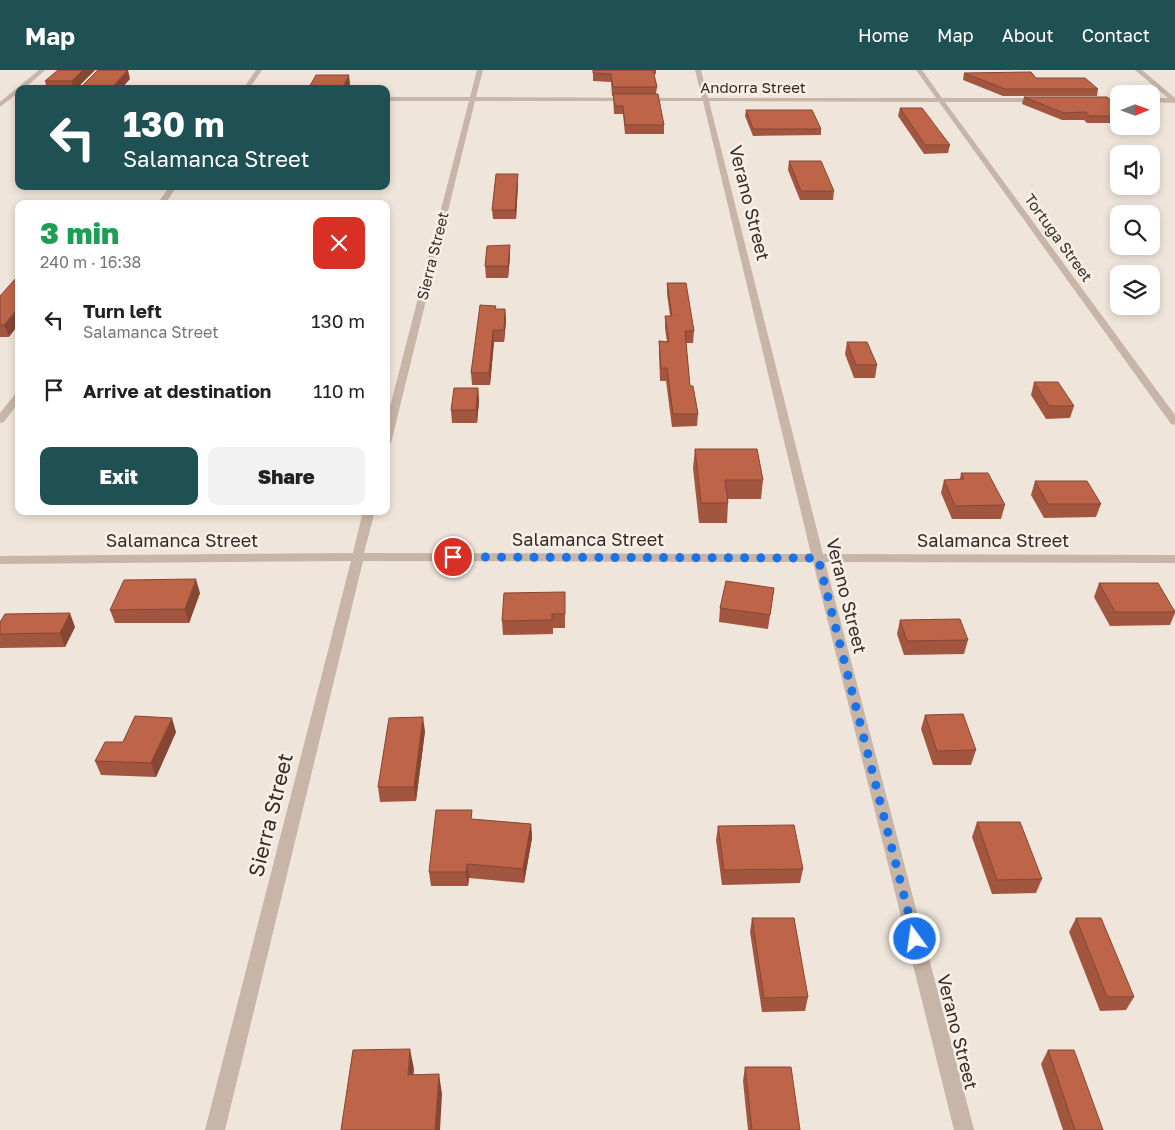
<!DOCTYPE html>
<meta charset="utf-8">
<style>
body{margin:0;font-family:"Golos Text",sans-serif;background:#f2f2f2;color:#222;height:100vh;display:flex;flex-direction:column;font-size:19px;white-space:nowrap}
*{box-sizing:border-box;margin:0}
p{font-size:16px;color:#767676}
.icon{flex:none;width:28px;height:28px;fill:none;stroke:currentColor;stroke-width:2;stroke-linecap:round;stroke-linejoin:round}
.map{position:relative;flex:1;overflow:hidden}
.side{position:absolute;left:15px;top:130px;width:375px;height:315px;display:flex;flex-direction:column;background:#fff;border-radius:10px;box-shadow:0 2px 8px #0003}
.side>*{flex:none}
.guide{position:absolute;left:15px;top:15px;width:375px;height:105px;border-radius:10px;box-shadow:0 2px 8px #0003;background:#1f5053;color:#fff;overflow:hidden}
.needle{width:32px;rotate:89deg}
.buttons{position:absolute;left:1110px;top:15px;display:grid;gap:10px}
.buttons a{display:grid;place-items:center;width:50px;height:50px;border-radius:10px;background:#fff;box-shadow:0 2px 8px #0003;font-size:25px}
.pin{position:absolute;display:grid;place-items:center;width:42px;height:42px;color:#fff;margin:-21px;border:2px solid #fff;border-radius:50%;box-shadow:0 1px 5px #0007}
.me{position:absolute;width:55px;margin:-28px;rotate:346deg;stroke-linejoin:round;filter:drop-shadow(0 0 4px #0008)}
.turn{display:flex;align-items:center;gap:18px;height:105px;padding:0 25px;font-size:22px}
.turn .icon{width:65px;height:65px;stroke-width:2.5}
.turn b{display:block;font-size:35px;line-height:42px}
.round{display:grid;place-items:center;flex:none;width:52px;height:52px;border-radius:10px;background:#f2f2f2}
.overview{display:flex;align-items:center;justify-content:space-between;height:85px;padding:0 25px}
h1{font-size:30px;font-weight:800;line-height:38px;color:#1e9e55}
.action{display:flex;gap:10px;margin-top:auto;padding:10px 25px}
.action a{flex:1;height:58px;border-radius:10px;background:#1f5053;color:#fff;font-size:20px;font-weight:800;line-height:58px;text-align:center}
.action a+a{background:#f2f2f2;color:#222}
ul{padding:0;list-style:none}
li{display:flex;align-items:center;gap:15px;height:70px;padding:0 25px}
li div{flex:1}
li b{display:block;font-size:19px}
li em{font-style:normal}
header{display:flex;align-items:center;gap:30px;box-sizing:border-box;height:70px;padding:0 25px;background:#1f5053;color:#fff}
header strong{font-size:24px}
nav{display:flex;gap:28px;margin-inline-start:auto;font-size:18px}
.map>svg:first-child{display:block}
</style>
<header>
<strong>Map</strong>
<nav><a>Home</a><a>Map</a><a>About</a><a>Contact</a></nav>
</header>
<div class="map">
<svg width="1175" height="1060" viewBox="0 0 1175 1060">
<rect width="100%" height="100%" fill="#f0e5da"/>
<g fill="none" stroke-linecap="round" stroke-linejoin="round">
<!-- minor -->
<path fill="#c7b5a7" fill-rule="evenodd" d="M39,0H45L24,19H19V22L0,37V32Z
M256,0H262L249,19H243Z
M477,0H483L476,27L702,28L695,0H701L708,28H936L916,0H922L942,28H1039L1042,30L1039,32H945L1175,345V355L1171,354L939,32L709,31L823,484L1175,485V493L825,492L974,1060H954L813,492L363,491L225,1060H205L351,491L0,494V486L353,483L363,441H375L364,483L811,484L703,31H475L391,373L386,376V352L469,31H386V27H470Z
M1135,0H1142L1175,28V33L1151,32V28H1168Z
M1094,28H1119V32L1092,31Z
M170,116H177L165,134H157Z
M19,322V332L4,352L0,353V343L16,323Z"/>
</g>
<!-- wall -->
<path fill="#a3563f" d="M95,0L76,19H47L45,11Z
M593,0H656V4H654L657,17L656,24L664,55V64H625L623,44H614L613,26H612L611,12L593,11Z
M964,3L1036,8L1098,19L1097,26H1003L963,10Z
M1024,27L1119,37V53H1087L1084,50H1062L1022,34Z
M900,38L950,75L948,83L924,84L898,46Z
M746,40L821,59V65L753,66L745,46Z
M789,91L834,121L833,130H800L788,100Z
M518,113L516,149H493L492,140Z
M510,175V187L508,208H486L485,196Z
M667,213L694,261L693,273H686L690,316L698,344L697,356L672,357L666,311H660L659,284V271L667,272L665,258V246H670L667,224Z
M0,226L9,267H0Z
M496,239H505L506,251L504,272H494L490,315H472L471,303Z
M847,272L877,295L875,308H854L845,284Z
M1034,312L1074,336L1070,348L1046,349L1031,325Z
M478,318L479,331L477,353H452L451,340Z
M695,379L763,410L761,429H728V433L727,453H699L693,398Z
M961,403L1005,435L1001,449H952L941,423L944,410L960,409Z
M1035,411L1101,434L1096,447L1044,448L1031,425Z
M1099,513L1175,540V543L1170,555L1110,556L1094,527Z
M774,518L768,559L719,552L720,538Z
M565,522V558H553V564L503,565L502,551Z
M200,523L189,553H115L110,540Z
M900,550L968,570L964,584L904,585L897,564Z
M75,557L65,577L0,578V564Z
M925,645L976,680L971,695H933L921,659Z
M425,661L416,731L380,732L378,717Z
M176,662L156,707L101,705L95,691L123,672Z
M472,749L531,754L532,768L524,813L469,808L468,816H431L429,802Z
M977,752L1042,809L1036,823L992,824L972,767Z
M718,756L803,799L800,813L722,815L716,770Z
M752,848L808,927L805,941L762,942L750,862Z
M1076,848L1134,927L1126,940L1100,941L1069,862Z
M1048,980L1103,1060H1063L1041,994Z
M745,997L800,1060H748L743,1011Z"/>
<!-- shaded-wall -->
<path fill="#854633" d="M83,0H95L76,19H74L72,11Z
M128,0L130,9L121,19H110Z
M349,5L350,14L347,19H342Z
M518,104V113L516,149L515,140Z
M510,175V187L508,208V196Z
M19,237V254L9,267L4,255Z
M505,239L506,251L504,272V260Z
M493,260L494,272L490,315L489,303Z
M478,318L479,331L477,353L476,340Z
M196,509L200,523L189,553L185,539Z
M70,543L75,557L65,577L60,563Z
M423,647L425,661L416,731L414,717Z
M172,648L176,662L156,707L151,693Z
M531,754L532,768L524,813L523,799Z
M467,794L469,808L468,816L466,802Z
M410,979L414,999L412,1025L408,1005Z
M439,1004L442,1024L440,1060H435Z"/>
<!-- building -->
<path fill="#be6449" stroke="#854633" d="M58,0H83L72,11H45Z
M98,0H128L110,19H79Z
M593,0H653L657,17H613L611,4L593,3Z
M1031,2L1036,8H1085L1098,19H1005L964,3Z
M316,5H349L342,19H308Z
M613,24H658L664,55H625L623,36H615Z
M1024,27H1107L1119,37V46H1089L1086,42L1064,43Z
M900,38H922L950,75H925Z
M746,40H812L821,59H753Z
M789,91H821L834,121H801Z
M496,104H518L515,140H492Z
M510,175L508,196H485L487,176Z
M16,208H19V237L4,255H0V226Z
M667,213H686L694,261H685L690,316H693L698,344H673L667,298H661L659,271L669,272L665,246H672Z
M480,235L496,236L495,239H505L504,260H493L489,303H471Z
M847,272H867L877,295H856Z
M1034,312H1058L1074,336H1049Z
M454,318H478L476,340H451Z
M695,379H757L763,410H725L728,433H701Z
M961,403H988L1005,435L955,436L944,410L964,409Z
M1035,411H1087L1101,434H1048Z
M196,509L185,539L110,540L124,510Z
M726,511L774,518L770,545L720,538Z
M1099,513H1158L1175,542H1115Z
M565,522V544H552V550L502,551L504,523Z
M70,543L60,563L0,564V552L5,544Z
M960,549L968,570L907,571L900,550Z
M963,644L976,680L937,681L925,645Z
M135,646L172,648L151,693L95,691L105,672H123Z
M423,647L414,717H378L389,648Z
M436,740H472L471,749L531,754L523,799L467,794L466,802H429Z
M977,752H1020L1042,809L997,810Z
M794,755L803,799L724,800L718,756Z
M752,848H794L808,927L764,928Z
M1076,848H1101L1134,927H1107Z
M410,979L408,1005L439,1004L435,1060H341L353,980Z
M1048,980H1074L1103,1060H1075Z
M745,997H791L800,1060H752Z"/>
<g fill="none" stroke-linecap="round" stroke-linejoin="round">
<!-- route -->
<path stroke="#1a73e8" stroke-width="9" stroke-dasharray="0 16.2" d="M453,487L818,488L915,869"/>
</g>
<g text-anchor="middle" stroke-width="5" stroke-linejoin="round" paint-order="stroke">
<!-- far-street labels -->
<g font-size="15" fill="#342b27" stroke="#f8efe6">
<text x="753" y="23">Andorra Street</text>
<text transform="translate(1058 168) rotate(54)" y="5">Tortuga Street</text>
<text transform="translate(433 186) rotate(-76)" y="5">Sierra Street</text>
</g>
<!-- street labels -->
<g font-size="18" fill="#342b27" stroke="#f8efe6">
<text transform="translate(749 133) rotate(76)" y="6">Verano Street</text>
<text x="588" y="476">Salamanca Street</text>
<text x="182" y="477">Salamanca Street</text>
<text x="993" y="477">Salamanca Street</text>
<text transform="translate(846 526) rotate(76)" y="6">Verano Street</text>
<text transform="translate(957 962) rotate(76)" y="6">Verano Street</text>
</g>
<!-- near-street labels -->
<g font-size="21" fill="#342b27" stroke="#f8efe6">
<text transform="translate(271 745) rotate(-76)" y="7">Sierra Street</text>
</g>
</g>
</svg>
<div class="buttons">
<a><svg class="needle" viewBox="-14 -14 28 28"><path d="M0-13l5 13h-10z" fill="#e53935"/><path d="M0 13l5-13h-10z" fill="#767676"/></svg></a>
<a><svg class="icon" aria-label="sound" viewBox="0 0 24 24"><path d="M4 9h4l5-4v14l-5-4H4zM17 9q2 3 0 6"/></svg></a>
<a><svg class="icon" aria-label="search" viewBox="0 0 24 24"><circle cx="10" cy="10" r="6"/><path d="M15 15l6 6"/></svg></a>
<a><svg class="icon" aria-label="layers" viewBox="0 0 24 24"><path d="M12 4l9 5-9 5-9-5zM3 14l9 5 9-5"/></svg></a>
</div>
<div class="pin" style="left:453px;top:487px;background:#d93025"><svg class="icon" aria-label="arrive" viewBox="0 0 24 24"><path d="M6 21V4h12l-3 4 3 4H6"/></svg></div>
<svg class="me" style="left:915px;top:869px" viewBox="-20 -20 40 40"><circle r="17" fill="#1a73e8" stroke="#fff" stroke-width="3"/><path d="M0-11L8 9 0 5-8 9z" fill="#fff"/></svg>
<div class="guide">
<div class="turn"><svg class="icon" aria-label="left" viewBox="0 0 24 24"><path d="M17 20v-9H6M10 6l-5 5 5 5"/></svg><div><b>130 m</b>Salamanca Street</div></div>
</div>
<section class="side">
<div class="overview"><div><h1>3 min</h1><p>240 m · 16:38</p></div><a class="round" style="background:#d93025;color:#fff"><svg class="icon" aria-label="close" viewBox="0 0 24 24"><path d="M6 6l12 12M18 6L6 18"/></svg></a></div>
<ul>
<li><svg class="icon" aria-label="left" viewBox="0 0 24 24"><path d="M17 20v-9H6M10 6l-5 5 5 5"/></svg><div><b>Turn left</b><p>Salamanca Street</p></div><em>130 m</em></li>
<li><svg class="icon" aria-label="arrive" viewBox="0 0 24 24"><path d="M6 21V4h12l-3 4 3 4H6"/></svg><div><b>Arrive at destination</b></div><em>110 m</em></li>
</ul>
<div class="action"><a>Exit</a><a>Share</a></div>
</section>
</div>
